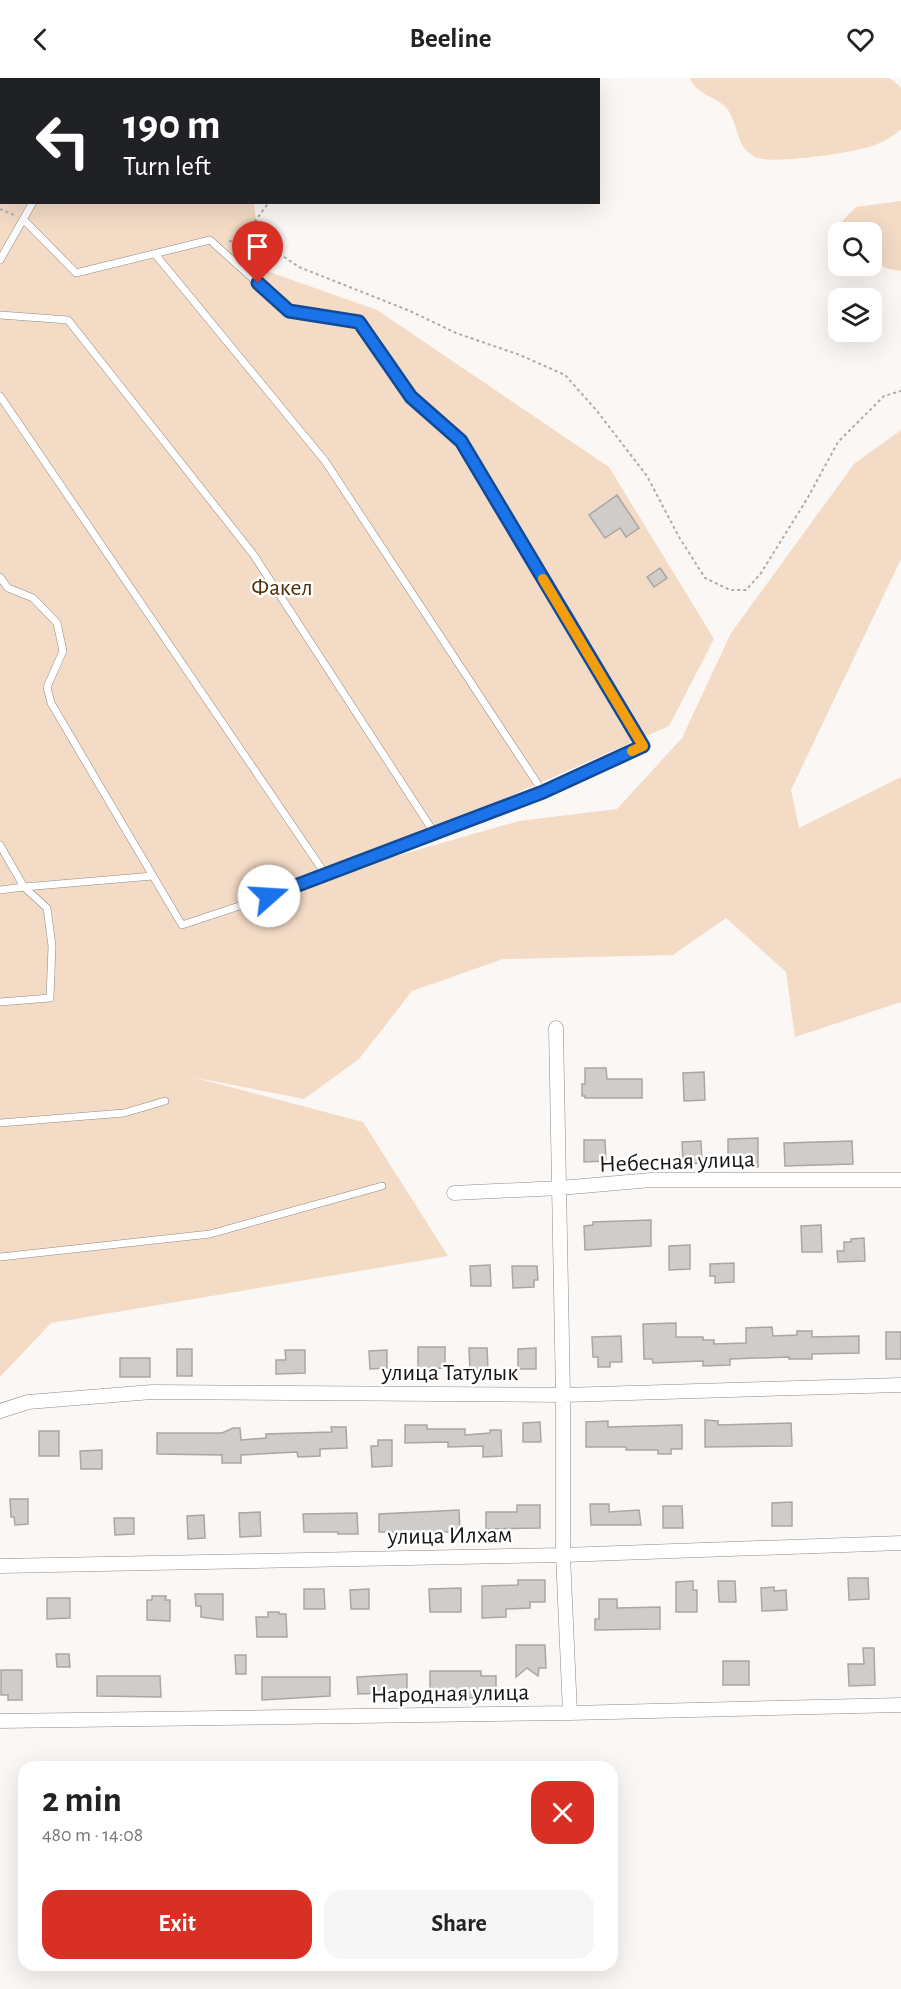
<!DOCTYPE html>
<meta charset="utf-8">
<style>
body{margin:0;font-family:"Alegreya Sans",sans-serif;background:#f6f6f6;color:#222;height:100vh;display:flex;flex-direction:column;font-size:22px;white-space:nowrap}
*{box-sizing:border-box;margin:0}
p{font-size:20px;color:#767676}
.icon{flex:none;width:33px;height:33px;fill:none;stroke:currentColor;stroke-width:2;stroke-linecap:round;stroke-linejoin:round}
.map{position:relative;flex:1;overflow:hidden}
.drawer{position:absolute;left:18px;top:1683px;width:600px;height:210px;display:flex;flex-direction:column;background:#fff;border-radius:18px;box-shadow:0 6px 24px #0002}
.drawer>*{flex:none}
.top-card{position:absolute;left:0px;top:0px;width:600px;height:126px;box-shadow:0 6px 24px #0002;background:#202124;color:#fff;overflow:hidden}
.fabs{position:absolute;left:828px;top:144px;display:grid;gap:12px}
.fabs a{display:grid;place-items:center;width:54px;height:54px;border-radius:12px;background:#fff;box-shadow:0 6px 24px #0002;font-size:30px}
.pin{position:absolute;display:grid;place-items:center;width:51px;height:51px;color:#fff;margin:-62px -26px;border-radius:50% 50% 50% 0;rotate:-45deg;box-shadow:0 0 6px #0007}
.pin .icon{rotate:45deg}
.me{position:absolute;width:66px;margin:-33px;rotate:71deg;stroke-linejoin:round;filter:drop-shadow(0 0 4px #0008)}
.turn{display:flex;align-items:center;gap:21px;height:126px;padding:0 24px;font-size:27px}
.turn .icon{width:78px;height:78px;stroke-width:2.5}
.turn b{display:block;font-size:42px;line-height:51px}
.round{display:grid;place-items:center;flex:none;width:63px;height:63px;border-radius:18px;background:#f6f6f6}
.overview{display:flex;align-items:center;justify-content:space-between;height:102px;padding:0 24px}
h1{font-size:36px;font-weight:600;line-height:45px}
.cta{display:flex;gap:12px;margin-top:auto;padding:12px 24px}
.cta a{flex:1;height:69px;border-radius:18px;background:#d93025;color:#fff;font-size:24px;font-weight:600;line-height:69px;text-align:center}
.cta a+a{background:#f6f6f6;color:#222}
header{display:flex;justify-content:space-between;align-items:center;height:78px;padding:0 24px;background:#fff;font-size:27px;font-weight:600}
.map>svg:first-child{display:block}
</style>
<header><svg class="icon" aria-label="back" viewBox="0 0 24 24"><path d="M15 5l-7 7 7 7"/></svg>Beeline<svg class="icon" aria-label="heart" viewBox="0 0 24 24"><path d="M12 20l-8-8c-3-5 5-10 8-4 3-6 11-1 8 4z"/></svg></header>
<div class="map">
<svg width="901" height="1911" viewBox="0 0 901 1911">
<rect width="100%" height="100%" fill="#fbf7f4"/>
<!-- green -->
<path fill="#f3dbc5" d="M0,0H242V1L2,2V124L254,125L261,191L377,232L609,389L714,561L669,648L333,796L519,743L617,731L682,660L731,555L854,386L901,352V481L791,712L799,750L901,699V924L795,959L786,894L726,840L673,877L503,881L412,913L359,981L304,1021L192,999L363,1044L448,1178L51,1245L0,1299Z
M690,0H890L901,10V51C893,59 880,66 869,69C850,75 771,87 755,79C735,68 739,48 728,32C718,18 697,18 690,0Z
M901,123V193L889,191L872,184V154H838V158L834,152L856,129Z"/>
<!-- building -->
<path fill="#cfccc9" stroke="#a9a6a3" stroke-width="1.5" d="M617,417L639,450L626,459L620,450L605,460L589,437Z
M660,490L667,500L654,509L647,499Z
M585,990H606L607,1001H642V1020H585V1018H582V1006H585Z
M704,994L705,1022L684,1023L683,995Z
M758,1060V1089L728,1090V1061Z
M584,1062H605L606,1083L584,1084Z
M701,1063L702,1085L683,1086L682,1064Z
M852,1063L853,1086L785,1088L784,1065Z
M651,1142V1168L585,1172L584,1148L593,1147V1144Z
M821,1147L822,1174H802L801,1148Z
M864,1160L865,1183L838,1184L837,1173H844V1164H851V1161Z
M690,1167V1191L669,1192V1168Z
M734,1185V1204L715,1205V1198H710V1186Z
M490,1187L491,1208H471L470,1188Z
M512,1188H537L538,1202H534V1209L513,1210Z
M676,1245V1259H703V1262H714V1266L746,1265V1250L772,1249L773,1258L797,1257V1253H812V1259L859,1258V1275L812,1276V1281H789V1279L730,1281V1287L703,1288V1283L653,1285L652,1281H644L643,1246Z
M886,1254H901V1281H886Z
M621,1258L622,1284H610V1289H598V1279H593L592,1259Z
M418,1269H445V1290L418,1291Z
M469,1270H487L488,1291L470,1292Z
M536,1270V1291H518V1271Z
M177,1271H192V1298H177Z
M285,1272H305V1295L276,1296V1282H286Z
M387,1272V1290L370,1291L369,1273Z
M120,1280H150V1299H120Z
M705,1342L718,1343V1347L791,1345L792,1368L705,1369Z
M608,1343V1349L682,1347V1371H671V1376H658V1372H626V1369H586V1344Z
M540,1344L541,1364H523V1345Z
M405,1347H427V1351H465V1357L490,1355V1352H501L502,1378L483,1379V1368L448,1369V1364L405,1365Z
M331,1349H346L347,1370L320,1371V1378L298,1379L297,1374L241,1377V1385H222V1377L157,1376V1355H222L233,1350H240L241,1362L266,1360V1356L332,1354Z
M39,1353H59V1378H39Z
M378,1362H392V1388L372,1389L371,1368H378Z
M102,1372V1391H81L80,1373Z
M10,1421H28V1446L15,1447L14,1439H11Z
M792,1424V1448H772V1425Z
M590,1426H609V1434L639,1432L641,1447H591Z
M517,1427H540V1450L486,1451V1434H517Z
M663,1428H682L683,1450H663Z
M459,1432L460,1454H379V1436Z
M260,1434L261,1458L240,1459L239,1435Z
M357,1435L358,1456H338V1454H304L303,1436Z
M204,1437L205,1460L188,1461L187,1438Z
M114,1440H134V1456L115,1457Z
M848,1500H868L869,1521L849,1522Z
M518,1502H545V1524H530V1530L506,1531V1539L482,1540V1508L518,1507Z
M693,1503V1512H697V1534H676V1504Z
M718,1503H735L736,1524H719Z
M774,1509V1513L786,1512L787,1532L762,1533L761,1510Z
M461,1510V1534H430L429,1511Z
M304,1511H324L325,1531H304Z
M369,1511V1531H351L350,1512Z
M195,1516H223V1542L201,1539V1528H196Z
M152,1518H166L165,1522H170V1543L147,1542V1522H152Z
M47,1520H70V1540L47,1541Z
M599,1521H617V1530L660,1529V1551L595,1552V1541H599Z
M268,1534H279V1536H286L287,1559H257L256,1539H268Z
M516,1567H545L546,1590H539L538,1598L527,1590L516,1599Z
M863,1570H874L875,1607L849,1608L848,1586H864Z
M56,1576H69L70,1589H57Z
M235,1577H246V1596H236Z
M723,1583H749V1607H723Z
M1,1592H22V1622H8V1617H1Z
M430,1593H481V1598H496V1619L464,1620V1624H453V1616H430Z
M407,1596V1616L387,1617V1615L358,1616L357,1599Z
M97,1598H160L161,1619L97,1618Z
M262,1599H330V1618L262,1622Z"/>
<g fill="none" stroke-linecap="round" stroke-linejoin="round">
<!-- lane casing -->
<g stroke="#8d8a87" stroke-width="8">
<path id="lane" d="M34,0L38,2
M107,2L108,0
M155,176L325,383L543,714
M0,182L33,124
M0,237L68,242L253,476L435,756
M0,318L326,797
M0,499L8,510L33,520L57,545L63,573L47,609L51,625L153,798
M0,767L24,809L153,798L182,847L291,811L543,714L643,668L461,363L411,319L359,244L289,233L210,162L76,195L23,141
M0,812L24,809L47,830L52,868L50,920L0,924
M0,1045L124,1035L165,1023
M0,1179L210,1156L382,1108"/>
</g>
<!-- street casing -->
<g stroke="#8d8a87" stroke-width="15">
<path id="street" d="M556,950L563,1317V1477L570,1635
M454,1115L560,1110L651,1102H901
M0,1333L28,1324L152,1314L563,1317L901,1307
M0,1488L563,1477L901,1465
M0,1643L570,1635L901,1627"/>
</g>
<!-- path -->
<path stroke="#aeaba8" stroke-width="2" stroke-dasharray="3 3" stroke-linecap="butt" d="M434,2L437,0
M0,131L14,137
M256,142L268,168L299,189L410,233L456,255L520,277L565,297L597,333L647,398L679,459L705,500L730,512H746L761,495L807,421L838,364L884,318L901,313
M229,163L240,164L269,124"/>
<!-- lane -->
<use href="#lane" stroke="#fff" stroke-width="7"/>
<!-- street -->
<use href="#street" stroke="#fff" stroke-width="14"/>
</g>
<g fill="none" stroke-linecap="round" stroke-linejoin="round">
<!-- route casing -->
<g stroke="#114b97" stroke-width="15">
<path id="route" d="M258,205L289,233L359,244L411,319L461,363L643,668L543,714L269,818"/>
</g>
<!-- route -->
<use href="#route" stroke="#1a73e8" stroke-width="10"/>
<!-- slow -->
<path stroke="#f59e0b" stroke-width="10" d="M543,501L643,668L632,673"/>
</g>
<g text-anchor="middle" stroke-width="5" stroke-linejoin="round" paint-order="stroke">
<!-- park labels -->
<g font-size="24" fill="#512f06" stroke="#fff">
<text x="282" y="517">Факел</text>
</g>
<!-- street labels -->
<g font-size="24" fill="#171615" stroke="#fff">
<text transform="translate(677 1083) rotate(-2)" y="8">Небесная улица</text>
<text x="450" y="1302">улица Татулык</text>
<text transform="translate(450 1457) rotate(-1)" y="8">улица Илхам</text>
<text transform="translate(450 1615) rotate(-1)" y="8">Народная улица</text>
</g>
</g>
</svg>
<div class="fabs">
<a><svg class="icon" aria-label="search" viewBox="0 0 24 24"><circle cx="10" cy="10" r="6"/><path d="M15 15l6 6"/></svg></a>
<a><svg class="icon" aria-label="layers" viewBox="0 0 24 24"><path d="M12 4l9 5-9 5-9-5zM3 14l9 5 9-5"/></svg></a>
</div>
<div class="pin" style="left:258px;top:205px;background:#d93025"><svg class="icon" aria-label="arrive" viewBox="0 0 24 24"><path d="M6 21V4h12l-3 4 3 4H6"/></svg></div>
<svg class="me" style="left:269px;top:818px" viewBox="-20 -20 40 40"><circle r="19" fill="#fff"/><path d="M0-13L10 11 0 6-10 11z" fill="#1a73e8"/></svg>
<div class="top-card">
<div class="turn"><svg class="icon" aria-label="left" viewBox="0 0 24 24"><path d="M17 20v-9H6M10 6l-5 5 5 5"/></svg><div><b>190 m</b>Turn left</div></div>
</div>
<section class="drawer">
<div class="overview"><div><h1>2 min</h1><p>480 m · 14:08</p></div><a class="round" style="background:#d93025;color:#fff"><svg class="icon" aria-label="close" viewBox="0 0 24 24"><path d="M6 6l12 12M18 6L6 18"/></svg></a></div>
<div class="cta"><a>Exit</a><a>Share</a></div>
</section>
</div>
